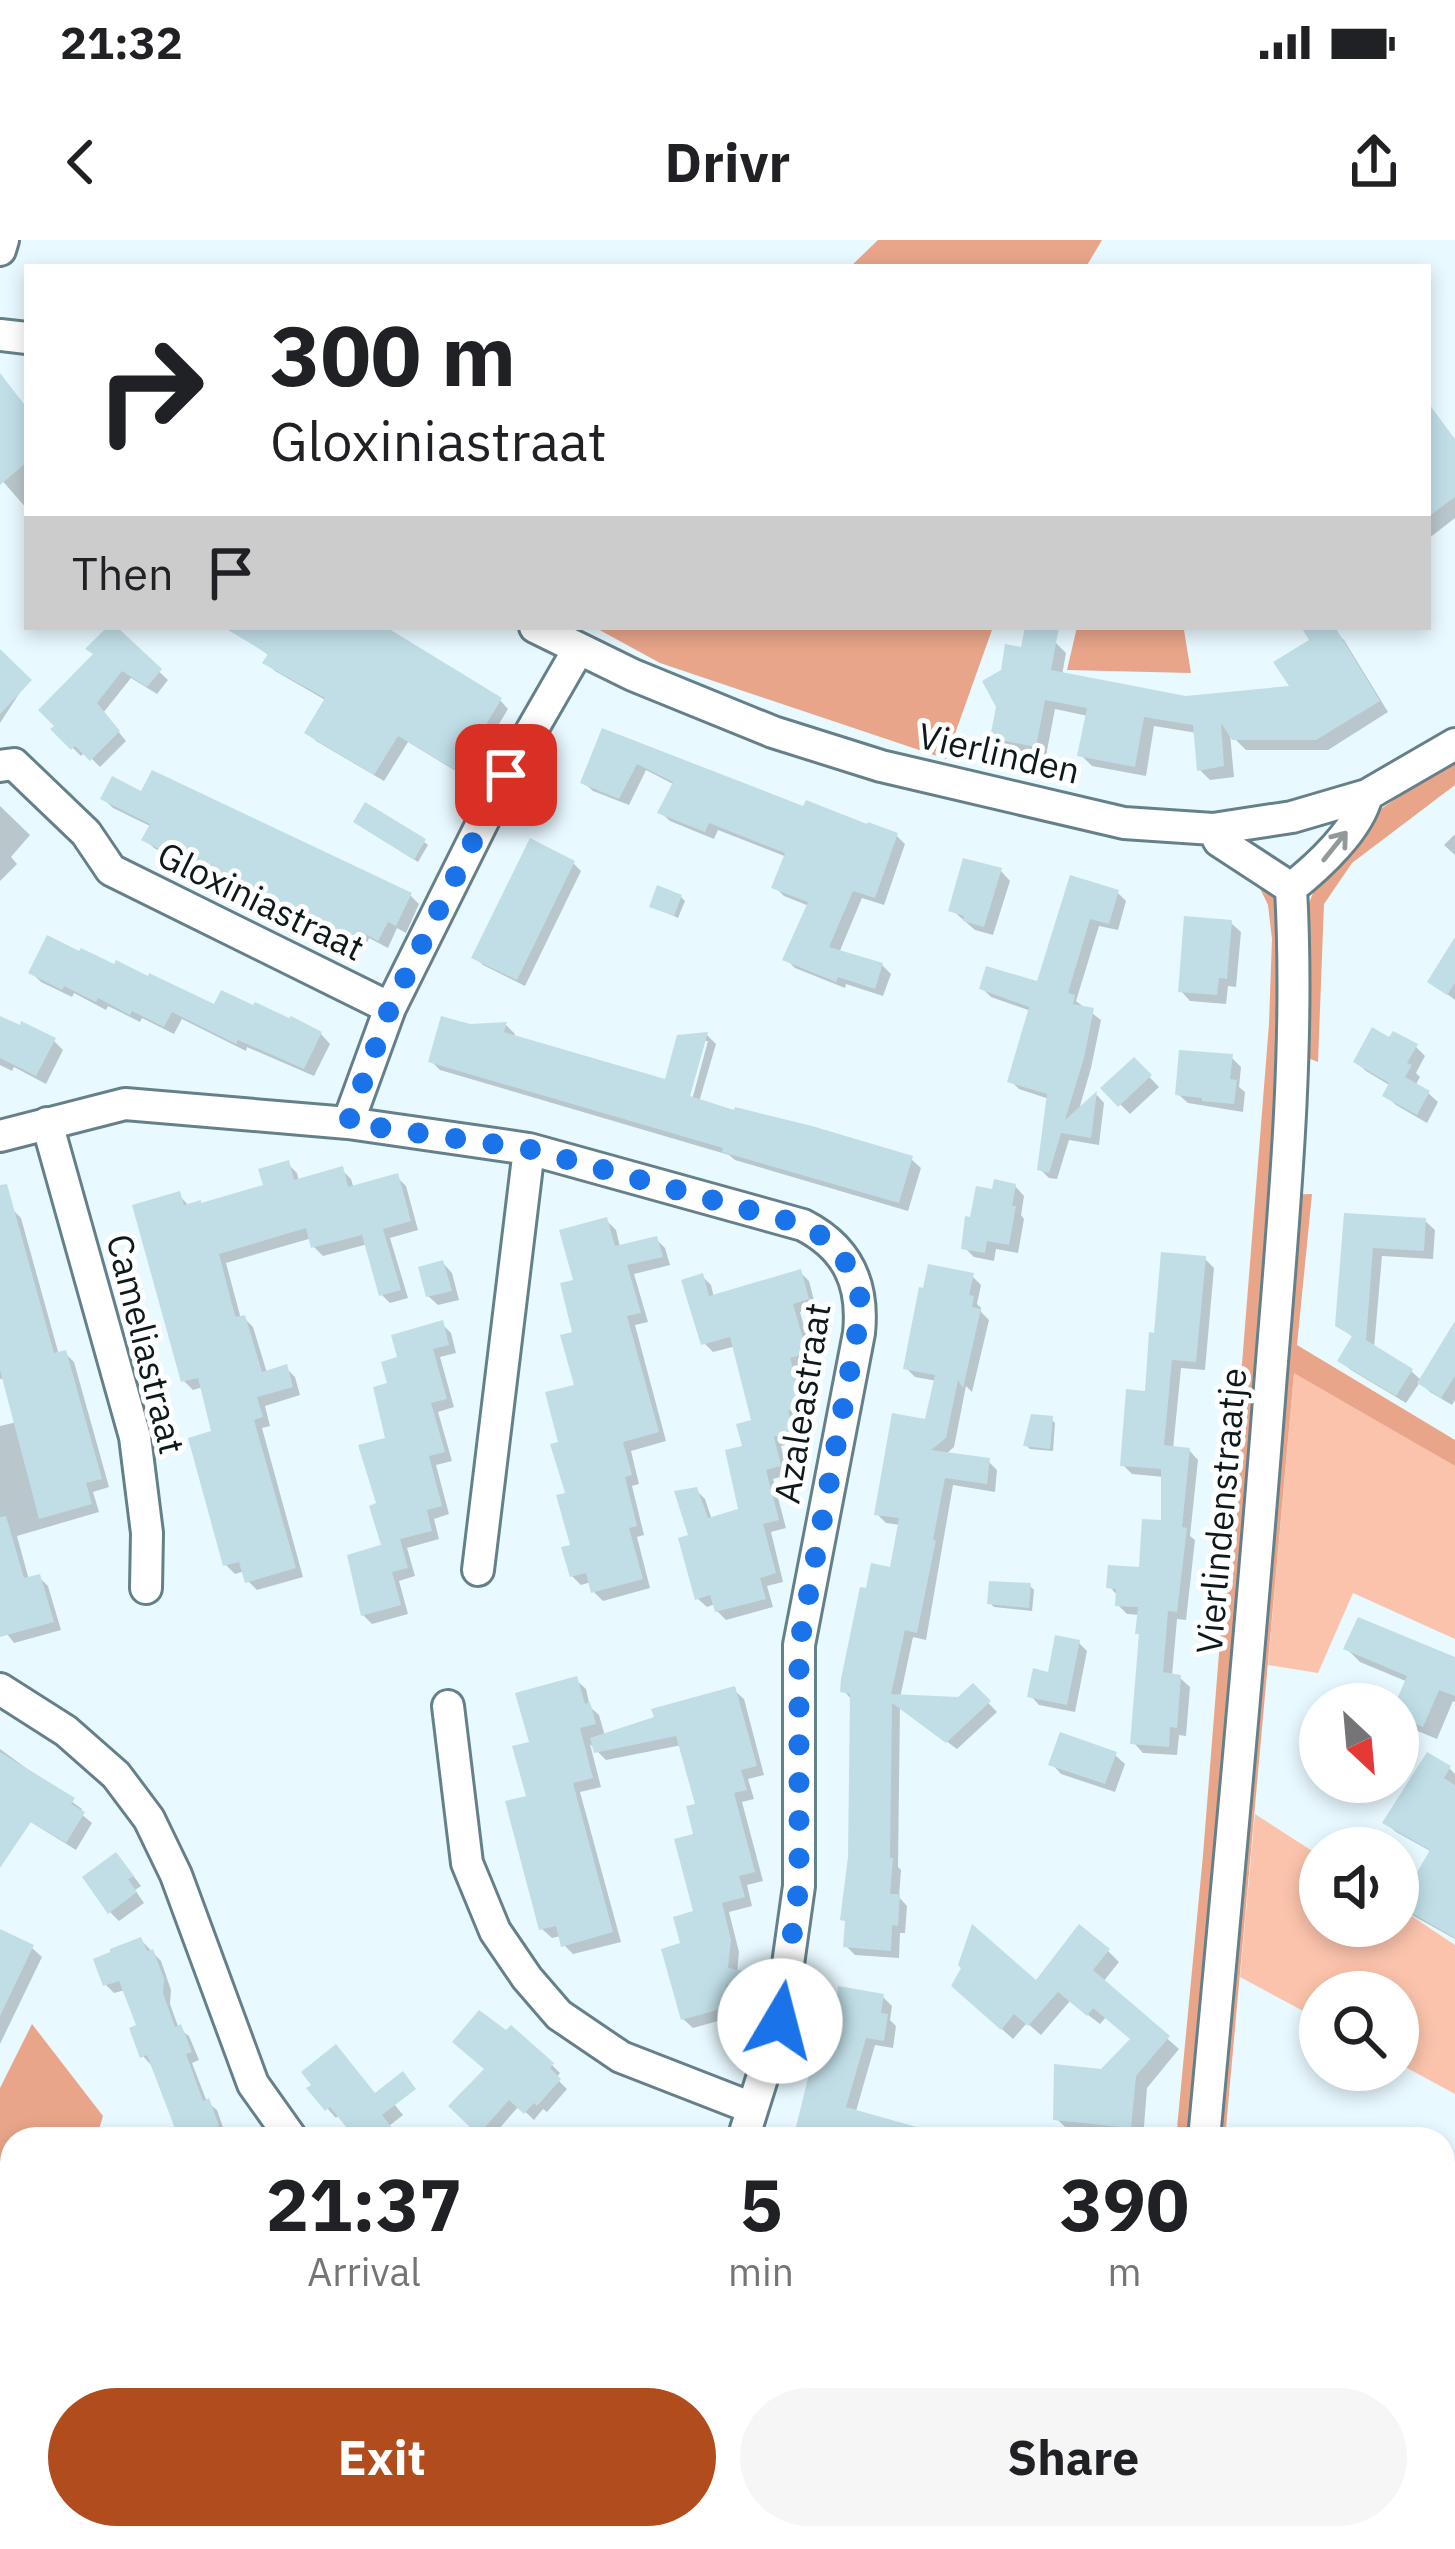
<!DOCTYPE html>
<style>
body{margin:0;font-family:"IBM Plex Sans",sans-serif;background:#f6f6f6;color:#202124;height:100vh;display:flex;flex-direction:column;font-size:45px;white-space:nowrap}
*{box-sizing:border-box;margin:0}
p{font-size:39px;color:#757577}
.icon{flex:none;width:66px;height:66px;fill:none;stroke:currentColor;stroke-width:2;stroke-linecap:round;stroke-linejoin:round}
.map{position:relative;flex:1;overflow:hidden}
.drawer{position:absolute;left:0px;top:1887px;width:1455px;height:423px;display:flex;flex-direction:column;background:#fff;border-radius:36px 36px 0 0;box-shadow:0 6px 18px #0003}
.drawer>*{flex:none}
.hud{position:absolute;left:24px;top:24px;width:1407px;height:366px;border-radius:0px;box-shadow:0 6px 18px #0003;background:#fff;color:#202124;overflow:hidden}
.needle{width:78px;rotate:154deg}
.fabs{position:absolute;left:1299px;top:1443px;display:grid;gap:24px}
.fabs a{display:grid;place-items:center;width:120px;height:120px;border-radius:50%;background:#fff;box-shadow:0 6px 18px #0003;font-size:60px}
.pin{position:absolute;display:grid;place-items:center;width:102px;height:102px;color:#fff;margin:-51px;border-radius:24px;box-shadow:0 6px 18px #0006}
.me{position:absolute;width:132px;margin:-66px;rotate:8deg;stroke-linejoin:round;filter:drop-shadow(0 0 9px #0008)}
.turn{display:flex;align-items:center;gap:42px;height:252px;padding:0 48px;font-size:54px}
.turn .icon{width:156px;height:156px;stroke-width:2.5}
.turn b{display:block;font-size:84px;line-height:102px}
.then{display:flex;align-items:center;height:114px;padding:0 48px;background:#0003;gap:24px;font-size:45px}
.eta{display:flex;justify-content:space-evenly;align-items:center;height:204px;text-align:center}
.eta b{font-size:72px;font-weight:700;line-height:84px}
.button{display:flex;gap:24px;margin-top:auto;padding:24px 48px}
.button a{flex:1;height:138px;border-radius:72px;background:#b14c1d;color:#fff;font-size:48px;font-weight:700;line-height:138px;text-align:center}
.button a+a{background:#f6f6f6;color:#202124}
.status{display:flex;justify-content:space-between;align-items:center;height:84px;padding:0 60px;background:#fff;direction:ltr}
.status svg{height:33px;fill:currentColor}
header{display:flex;justify-content:space-between;align-items:center;height:156px;padding:0 48px;background:#fff;font-size:54px;font-weight:700}
.map>svg:first-child{display:block}
</style>
<div class="status"><b>21:32</b><svg viewBox="0 0 49 12"><path d="M0 12V9h3v3zM5 12V6h3v6zM10 12V3h3v9zM15 12V0h3v12zM26 1h20v11H26zM47 4h2v5h-2z"/></svg></div>
<header><svg class="icon" aria-label="back" viewBox="0 0 24 24"><path d="M15 5l-7 7 7 7"/></svg>Drivr<svg class="icon" aria-label="share" viewBox="0 0 24 24"><path d="M12 15V3M7 8l5-5 5 5M5 13v7h14v-7"/></svg></header>
<div class="map">
<svg width="1455" height="2309" viewBox="0 0 1455 2309">
<rect width="100%" height="100%" fill="#e8f9ff"/>
<!-- green -->
<path fill="#fbc3ac" d="M1294,1132L1455,1226V1399L1353,1353L1318,1433L1268,1425Z
M1255,1574L1320,1616V1686H1398V1667L1455,1705V1854L1398,1823V1752H1320V1780L1240,1737Z
M1443,1921L1455,1927V2039L1443,2033Z"/>
<!-- forest -->
<path fill="#e8a58a" d="M878,0H1102L1086,27H850Z
M594,387H993L946,519L660,423Z
M1077,387H1188L1184,390L1191,433L1067,430Z
M1455,519V545L1352,623L1324,664L1318,822L1300,815L1302,681L1322,630L1360,583Z
M1255,638L1279,657L1277,955L1312,954L1297,1105L1455,1200V1226L1294,1133L1225,1899H1176L1203,1615L1269,784L1272,699L1268,665Z
M32,1784L103,1876L96,1899H12V1941L0,1959V1848Z"/>
<!-- shadow -->
<path fill="#0003" fill-rule="evenodd" d="M0,145L27,170V269L0,238Z
M1428,163L1455,200V278L1428,299Z
M111,387L168,440L157,454L131,438L103,473L126,501L100,527L85,512L81,516L63,498L96,415Z
M242,387H380L500,460L508,469L478,519L484,525L474,542L408,502L384,541L316,501L308,492L327,461L275,431L266,423L270,416L238,394Z
M1333,390L1344,400L1388,472L1328,510H1246L1230,494L1234,537L1210,540L1200,530L1197,493L1154,486L1146,536L1092,526L1081,515L1088,476L1055,469L1046,516L1004,508L993,497L1004,432L1023,410L1055,402L1066,413L1062,435L1186,459L1294,448Z
M0,420L28,440L0,483Z
M603,492L805,570L896,595L905,604L884,665L862,658L839,713L882,725L891,734L883,756L846,744L845,748L795,728L786,719L809,666L784,656L775,647L787,617L718,590L714,599L670,581L661,573L675,545L646,530L629,565L593,551L584,543Z
M143,555L410,655L419,664L406,693L397,688L388,708L369,698L366,705L360,703L358,711L154,608L145,599L152,587L113,568L104,559Z
M0,566L30,595L11,617L17,624L0,641Z
M361,585L424,602L428,605L418,622Z
M1455,594V615L1444,605Z
M573,623L581,631L525,746L483,725L475,717Z
M1001,631L1010,641L993,695L975,690L952,670Z
M1072,639L1117,652L1126,661L1118,690L1099,686L1076,761L1101,780L1091,828L1078,873L1097,855L1104,863L1099,905L1069,900L1057,939L1049,938L1040,929L1049,859L1019,849L1011,841L1031,771L991,757L982,748L1039,744Z
M681,657L685,661L678,678L652,666Z
M1231,683L1241,692L1236,747L1228,746L1226,764L1190,761L1181,751Z
M1455,703V760L1431,742Z
M31,732L215,768L321,794L330,804L314,836L247,807L246,811L182,779L174,794L142,778L140,782L108,766L106,770L74,753L72,757L41,742Z
M0,779L54,801L63,810L46,844L14,827L12,831L0,825Z
M506,785L515,794L513,798L667,843L707,795L716,804L699,862L911,919L921,928L908,971L735,920L729,915L440,830L431,821L469,787ZM702,801H708L689,871L683,869Z
M1416,807L1425,816L1416,833L1420,837L1415,846L1428,853L1438,862L1427,883L1396,865L1386,856L1391,846L1366,831L1356,822Z
M1231,817L1241,827L1239,847L1245,852L1243,872L1188,863L1178,854Z
M1134,821L1159,847L1130,874L1104,848Z
M288,924L297,933L299,942L342,930L351,939L354,949L397,937L406,946L418,990L390,998L408,1058L390,1063L381,1054L368,1004L323,1016L314,1007L312,998L226,1023L241,1079L244,1078L253,1087L267,1133L286,1128L295,1137L300,1155L265,1166L270,1186L262,1188L303,1337L257,1350L248,1341L245,1331L235,1334L226,1325L215,1194L203,1147L193,1150L184,1141L179,955L189,966H202L267,947Z
M1015,946L1024,956L1021,975L1024,979L1018,1013L996,1009L994,1021L974,1017L964,1007L995,952Z
M12,969L21,978L59,1115L65,1113L74,1122L109,1247L93,1252L99,1272L17,1296L29,1340L39,1337L48,1346L61,1390L14,1403L0,1385V1186L17,1182L5,1138L0,1139V973Z
M1347,976L1425,981L1435,990L1433,1019L1382,1016L1374,1108L1411,1131L1422,1141L1455,1087V1160L1452,1165L1430,1152L1420,1142L1406,1163L1351,1130L1341,1121L1354,1098L1338,1085Z
M606,980L616,990L620,1007L656,999L665,1008L670,1025L634,1034L648,1082L635,1085L666,1201L631,1211L639,1244L632,1246L644,1295L637,1297L650,1348L603,1361L594,1352L591,1342L581,1345L572,1336L574,1307L562,1204L577,1147L576,1042Z
M1205,1019L1214,1028L1205,1130L1181,1128L1173,1209L1189,1210L1198,1220L1190,1296L1195,1300L1186,1380L1177,1379L1172,1436L1180,1438L1190,1447L1186,1496L1179,1495L1177,1515L1143,1513L1134,1503L1140,1375L1127,1374L1118,1365V1356L1109,1346L1142,1331L1163,1284L1164,1237L1132,1234L1123,1225L1148,1154L1157,1096Z
M443,1023L452,1033L459,1060L438,1065L428,1056Z
M800,1032L809,1041L816,1068L800,1072L814,1122L797,1126L812,1176L795,1180L801,1201L781,1206L788,1235L773,1239L786,1288L771,1292L783,1342L767,1346L773,1367L726,1380L717,1371L715,1364L707,1367L698,1359L691,1297L696,1250L705,1259L712,1280L742,1271L746,1208L755,1182L736,1106L713,1112L704,1103L702,1036L711,1045L714,1058Z
M972,1036L981,1045L977,1064L981,1068V1072L989,1080L972,1152L966,1146L954,1207L945,1215L988,1221L997,1230L995,1252L953,1245L926,1400L913,1397L900,1458L960,1460L973,1447L997,1472L957,1509L900,1467L898,1627L901,1630L899,1657L907,1666L905,1693H900L899,1718L855,1715L846,1706L848,1684L843,1679L851,1617L853,1461L843,1450L869,1351L892,1330L901,1285L886,1283L877,1274L927,1183L937,1141L915,1137L906,1128Z
M442,1084L451,1093L456,1113L440,1117L454,1167L438,1172L452,1221L436,1225L449,1274L434,1279L439,1299L407,1308L415,1336L399,1341L408,1374L372,1384L363,1375L386,1306L380,1265L388,1200L391,1144L401,1119Z
M1051,1179L1055,1183L1053,1211L1030,1209L1026,1205Z
M1030,1346L1034,1350L1032,1371L994,1367L990,1363Z
M1079,1403L1087,1411L1075,1472L1039,1465L1031,1456Z
M1346,1408L1455,1420V1462L1453,1461L1437,1499L1408,1487L1398,1477V1465L1408,1442L1360,1422Z
M576,1440L586,1449L590,1467L599,1475L605,1496L734,1450L744,1459L764,1535L748,1539L754,1559L742,1562L763,1641L747,1645L752,1666L729,1672L739,1712L737,1732L765,1738L772,1744L734,1754L739,1775L693,1788L683,1779L684,1705L697,1673L699,1566L682,1505L606,1520L590,1504L601,1547L580,1552L621,1702L573,1714L564,1705L561,1696L552,1698L542,1689L530,1558L532,1504Z
M0,1509L82,1569L80,1573L92,1583L76,1610L0,1563Z
M1115,1515L1125,1524L1115,1552L1061,1534L1052,1524Z
M1449,1528L1455,1534V1699L1410,1674L1401,1665L1432,1612L1396,1592L1386,1583Z
M125,1625L141,1646L135,1650L144,1663L119,1681L110,1672Z
M0,1692L32,1708L42,1717L0,1804Z
M141,1700L161,1721L171,1750L170,1764L179,1789L189,1796L199,1820L192,1823L207,1862L217,1870L227,1899H172L181,1896L151,1825L143,1816L140,1787L125,1750L114,1753L106,1745Z
M1108,1711L1119,1722L1103,1742L1179,1809L1147,1848L1143,1899H1096L1097,1893L1068,1890L1056,1878L1133,1800L1106,1777L1100,1784L1070,1761L1041,1795L1027,1783L1013,1799L966,1757L1037,1745Z
M883,1757L892,1766L890,1780L896,1786L893,1808L875,1805L848,1899H796L824,1829Z
M552,1825L560,1833L556,1838L567,1849L547,1872L543,1869L534,1880L519,1866L490,1899L453,1866L487,1830Z
M310,1849L391,1860L403,1875L389,1886L399,1899H359L340,1874L336,1878Z
M12,2127V2172L0,2166V2143L4,2145Z
M12,2204V2211L9,2209L12,2213V2278L0,2261V2213Z
M88,2298H152L160,2309H81Z
M505,2298L515,2309H491Z
M580,2298H617L626,2309H588Z"/>
<!-- building -->
<path fill="#c1dee7" d="M0,133L27,168V222L0,245Z
M1428,163L1455,199V257L1428,277Z
M107,387H117L162,429L147,447L122,431L97,463L120,491L90,521L75,506L71,510L50,489L54,486L38,470L93,414L85,409Z
M223,387H386L502,458L471,510L477,514L464,535L398,496L374,535L304,493L325,458L262,423L268,414Z
M1025,387H1059L1051,430L1186,456L1289,446L1273,422L1309,400L1301,387H1335L1380,461L1316,500H1232L1221,483L1224,526L1197,531L1193,485L1144,477L1135,527L1077,516L1087,468L1045,460L1036,507L990,498L996,467L982,441L1001,430L1005,404L1021,407Z
M0,409L32,440L0,474Z
M602,488L803,566L806,560L867,584L868,582L898,593L875,658L853,651L829,707L883,723L875,749L838,737L836,742L782,720L808,662L771,648L785,613L709,583L705,592L657,573L673,542L637,524L619,559L580,543Z
M152,530L412,653L396,686L388,682L378,701L359,691L356,698L351,696L349,705L141,600L150,584L100,559L112,536L141,551Z
M365,562L426,599L414,620L353,582Z
M530,598L575,621L517,740L471,718Z
M963,618L1002,628L984,687L963,681L964,676L948,671Z
M1070,635L1119,650L1109,684L1090,679L1068,753L1075,755L1073,764L1094,768L1084,818L1065,880L1097,851L1091,898L1061,893L1049,933L1037,930L1047,854L1007,842L1029,767L979,749L986,726L1037,741Z
M657,645L682,655L674,676L649,667Z
M1184,676L1232,680L1227,739L1219,738L1217,755L1178,752Z
M47,695L79,711L81,708L114,724L116,720L148,736L149,733L214,764L221,750L253,765L255,762L289,778L291,776L322,792L304,829L238,800L236,804L172,772L164,787L132,771L130,775L98,758L96,762L64,746L62,750L28,733Z
M1455,697V743L1447,755L1427,742Z
M0,776L20,785L21,781L56,798L36,836L0,818Z
M441,776L470,784L507,782L504,792L665,839L677,795L708,792L690,856L734,870L735,867L812,886L913,916L899,963L722,912L723,908L428,822Z
M1372,787L1389,797L1393,791L1418,804L1407,823L1412,825L1405,837L1430,851L1417,875L1382,856L1389,843L1353,822Z
M1179,810L1233,814L1230,839L1237,840L1234,864L1202,861V858L1175,855Z
M1134,817L1152,835L1118,867L1100,848Z
M289,920L294,940L343,926L348,947L398,933L411,981L383,989L401,1050L379,1056L362,995L311,1008L306,988L219,1014L234,1072L236,1077L245,1075L262,1132L287,1124L293,1147L257,1157L263,1177L254,1180L296,1328L245,1343L239,1322L223,1326L188,1198L211,1191L198,1138L181,1142L132,965L180,951L184,965L201,960V963L263,945L258,929Z
M994,939L1016,944L1012,966H1016L1009,1005L987,1001L985,1013L961,1009L965,976L970,977L976,946L992,949Z
M7,944L54,1113L66,1110L102,1239L86,1243L92,1264L39,1279L0,1130V945Z
M1344,973L1426,978L1424,1011L1373,1008L1366,1100L1413,1129L1396,1156L1337,1121L1352,1096L1335,1086Z
M607,977L615,1006L657,996L663,1017L627,1025L641,1073L627,1076L659,1192L623,1202L632,1235L625,1237L637,1286L629,1288L643,1339L591,1353L586,1333L570,1337L561,1307L570,1305L556,1255L565,1253L550,1204L558,1202L545,1152L574,1145L560,1095L572,1092L560,1043L573,1040L559,990Z
M1161,1012L1206,1016L1196,1122L1172,1120L1164,1205L1190,1208L1182,1287L1187,1288L1177,1372L1168,1371L1163,1432L1181,1435L1177,1488L1170,1487L1169,1507L1130,1504L1139,1394H1135L1138,1367L1115,1366L1116,1349L1106,1348L1108,1325L1139,1327L1142,1279L1161,1280V1229L1120,1226L1126,1149L1145,1151L1149,1092L1154,1093Z
M443,1020L452,1051L426,1057L418,1027Z
M928,1024L974,1033L969,1055L974,1056L972,1067L981,1069L963,1148L958,1140L946,1198L931,1210L990,1218L987,1244L945,1238L933,1300H936L917,1393L905,1390L891,1454L958,1457L973,1443L991,1461L946,1503L892,1463L890,1618H893L890,1654H900L898,1686L892,1685L891,1711L843,1707L845,1681L840,1680L848,1617L850,1454L840,1452L841,1439L860,1347L866,1348L871,1323L890,1327L899,1278L874,1275L892,1173L925,1179L935,1135L903,1129L919,1047L923,1048Z
M801,1029L809,1059L793,1064L807,1113L790,1118L805,1167L788,1171L794,1192L774,1197L781,1226L766,1230L779,1280L763,1284L776,1333L760,1338L766,1359L715,1372L710,1355L695,1360L678,1298L688,1295L674,1251L697,1247L708,1278L738,1269L725,1210L742,1206L736,1184L751,1180L730,1097L701,1105L681,1040L703,1033L709,1056Z
M443,1080L449,1105L433,1109L447,1159L431,1163L445,1212L429,1216L442,1266L427,1270L432,1291L400,1299L408,1328L392,1332L401,1365L361,1376L347,1315L387,1303L381,1305L369,1266L376,1263L358,1205L385,1198L373,1147L387,1143L381,1122L397,1117L391,1095Z
M1455,1081V1136L1441,1158L1417,1143Z
M1031,1174L1053,1176L1050,1209L1023,1206Z
M6,1276L24,1338L40,1334L54,1382L0,1397V1277Z
M989,1341L1031,1343L1029,1368L987,1364Z
M1358,1377L1455,1417V1456L1439,1450L1423,1487L1398,1477V1457L1407,1436L1343,1409Z
M1055,1395L1080,1400L1067,1465L1027,1457L1033,1428L1048,1432Z
M577,1436L585,1464L590,1462L596,1484L580,1488L593,1538L573,1543L613,1692L561,1707L556,1686L539,1690L505,1561L526,1556L512,1506L529,1502L515,1453Z
M735,1446L757,1526L741,1530L747,1550L734,1553L755,1632L739,1636L745,1657L722,1663L731,1700L728,1728L767,1735L726,1745L732,1766L681,1780L661,1709L680,1703L673,1677L693,1671L674,1599L693,1594L686,1566L695,1564L676,1496L594,1513L590,1498L654,1477L651,1469Z
M1060,1492L1117,1512L1105,1544L1048,1525Z
M0,1512L75,1558L71,1564L85,1572L66,1603L31,1582L0,1628Z
M1427,1512L1451,1526L1444,1538L1455,1545V1698L1398,1665L1430,1610L1382,1583Z
M116,1612L134,1636L128,1639L137,1652L108,1674L82,1637Z
M972,1684L1036,1740L1079,1684L1110,1709L1093,1730L1170,1796L1136,1836L1131,1888L1053,1880L1054,1824L1101,1829L1130,1799L1093,1768L1087,1776L1058,1752L1028,1786L1014,1774L1001,1790L951,1746L961,1728L958,1725Z
M0,1689L34,1705L0,1776Z
M141,1697L147,1711L153,1709L164,1739L163,1753L175,1787L181,1784L192,1812L186,1814L203,1861L209,1858L219,1886L204,1891L207,1899H179L147,1815L140,1818L129,1788L136,1785L119,1741L103,1746L93,1719L110,1712V1709Z
M838,1746L884,1754L881,1773L888,1774L884,1801L866,1798L846,1867L934,1892L933,1899H793L812,1822L822,1825L829,1774H834Z
M479,1770L506,1790L511,1785L554,1823L550,1828L561,1839L537,1866L534,1863L524,1874L509,1860L478,1895L448,1866L484,1829L452,1802Z
M336,1804L375,1853L403,1831L416,1849L382,1875L401,1899H356L330,1867L325,1871L306,1848L311,1845L301,1832Z"/>
<g fill="none" stroke-linecap="round" stroke-linejoin="round">
<!-- minor casing -->
<g stroke="#658089" stroke-width="36">
<path id="minor" d="M0,10L3,0
M0,95L27,98
M535,387L633,435L773,492L881,526L1124,583L1213,589L1292,577L1367,555L1455,504
M0,526L14,524L86,593L111,630L390,768
M1213,589L1219,601L1291,648
M1291,648C1318,627 1359,589 1367,555
M47,883L135,1197L147,1293L146,1348
M348,883L390,768L506,535L578,410
M0,896L125,864L348,883L529,909L803,985C848,1008 864,1044 859,1093L799,1405V1646L780,1781L743,1899
M478,1330L529,909
M0,1449L66,1491L116,1535L149,1579L176,1635L253,1844L292,1899
M448,1466L467,1623L495,1691L527,1738L559,1775L621,1817L752,1868
M1204,1899C1227,1648 1251,1398 1270,1147C1283,981 1300,814 1291,648
M552,2298L561,2309
M1166,2309L1167,2298"/>
</g>
<!-- minor -->
<use href="#minor" stroke="#fff" stroke-width="30"/>
</g>
<!-- one-way arrows -->
<defs><path id="oneway-shaft" d="M-6 0H5M1.5-3L5.5 0L1.5 3" fill="none" stroke-width="1.6" stroke-linecap="round" stroke-linejoin="round" transform="scale(3)"/></defs>
<use stroke="#939899" href="#oneway-shaft" transform="translate(1335 606) rotate(-51)"/>
<g fill="none" stroke-linecap="round" stroke-linejoin="round">
<!-- route -->
<path stroke="#1a73e8" stroke-width="21" stroke-dasharray="0 37.8" d="M506,535L390,768L348,883L529,909L803,985C840,1004 851,1026 862,1065L799,1406V1646L780,1781"/>
</g>
<g text-anchor="middle" stroke-width="10" stroke-linejoin="round" paint-order="stroke">
<!-- street labels -->
<g font-size="36" fill="#0e191c" stroke="#fff">
<text transform="translate(999 513) rotate(13)" y="13">Vierlinden</text>
<text transform="translate(261 661) rotate(26)" y="13">Gloxiniastraat</text>
<text transform="translate(146 1104) rotate(76)" y="13">Cameliastraat</text>
<text transform="translate(802 1163) rotate(-81)" y="13">Azaleastraat</text>
<text transform="translate(1221 1271) rotate(-85)" y="13">Vierlindenstraatje</text>
</g>
</g>
</svg>
<div class="fabs">
<a><svg class="needle" viewBox="-14 -14 28 28"><path d="M0-13l5 13h-10z" fill="#e53935"/><path d="M0 13l5-13h-10z" fill="#757577"/></svg></a>
<a><svg class="icon" aria-label="sound" viewBox="0 0 24 24"><path d="M4 9h4l5-4v14l-5-4H4zM17 9q2 3 0 6"/></svg></a>
<a><svg class="icon" aria-label="search" viewBox="0 0 24 24"><circle cx="10" cy="10" r="6"/><path d="M15 15l6 6"/></svg></a>
</div>
<div class="pin" style="left:506px;top:535px;background:#d93025"><svg class="icon" aria-label="arrive" viewBox="0 0 24 24"><path d="M6 21V4h12l-3 4 3 4H6"/></svg></div>
<svg class="me" style="left:780px;top:1781px" viewBox="-20 -20 40 40"><circle r="19" fill="#fff"/><path d="M0-13L10 11 0 6-10 11z" fill="#1a73e8"/></svg>
<div class="hud">
<div class="turn"><svg class="icon" aria-label="right" viewBox="0 0 24 24"><path d="M7 20v-9h11M14 6l5 5-5 5"/></svg><div><b>300 m</b>Gloxiniastraat</div></div>
<div class="then">Then<svg class="icon" aria-label="arrive" viewBox="0 0 24 24"><path d="M6 21V4h12l-3 4 3 4H6"/></svg></div>
</div>
<section class="drawer">
<div class="eta">
<div><b>21:37</b><p>Arrival</p></div>
<div><b>5</b><p>min</p></div>
<div><b>390</b><p>m</p></div>
</div>
<div class="button"><a>Exit</a><a>Share</a></div>
</section>
</div>
